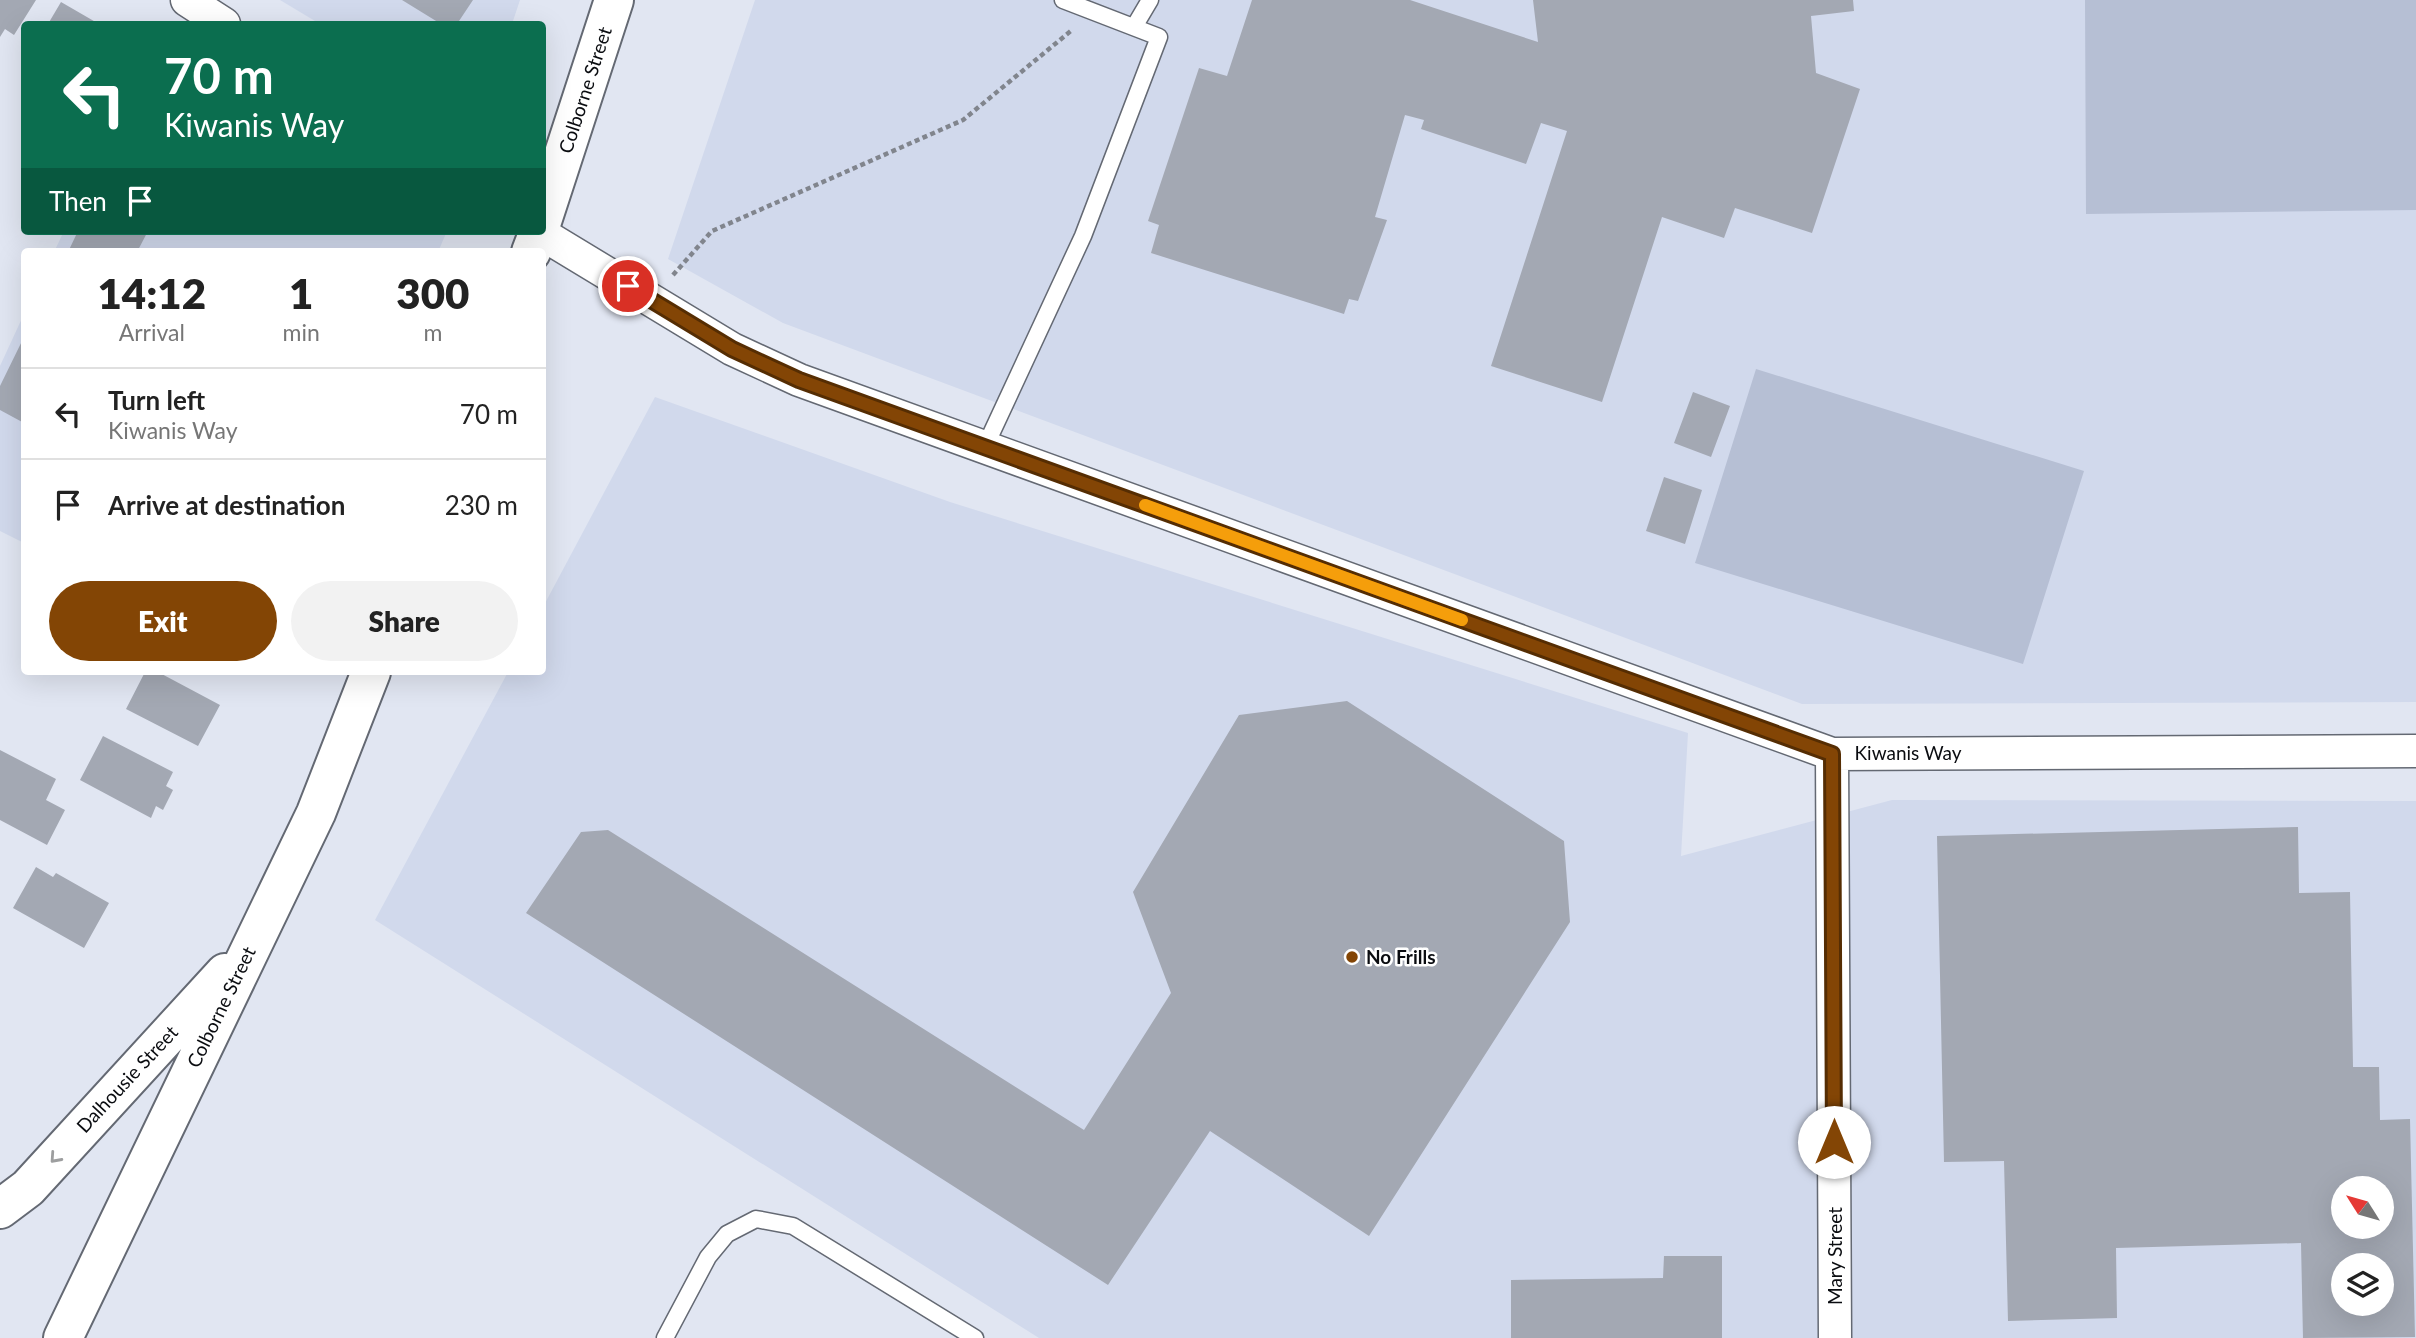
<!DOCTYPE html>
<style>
body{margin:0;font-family:Lato,sans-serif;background:#f2f2f2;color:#222;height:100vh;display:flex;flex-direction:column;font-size:26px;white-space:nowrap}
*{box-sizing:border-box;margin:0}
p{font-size:23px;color:#767676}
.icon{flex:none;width:38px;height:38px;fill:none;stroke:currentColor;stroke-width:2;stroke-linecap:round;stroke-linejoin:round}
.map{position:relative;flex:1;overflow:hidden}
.sheet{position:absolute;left:21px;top:248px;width:525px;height:427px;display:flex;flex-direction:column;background:#fff;border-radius:7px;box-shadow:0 7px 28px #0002}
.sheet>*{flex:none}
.guide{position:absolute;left:21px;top:21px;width:525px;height:214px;border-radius:7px;box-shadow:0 7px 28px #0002;background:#0b6e4f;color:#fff;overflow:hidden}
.needle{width:46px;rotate:307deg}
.tools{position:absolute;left:2331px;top:1176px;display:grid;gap:14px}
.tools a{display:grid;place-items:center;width:63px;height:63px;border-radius:50%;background:#fff;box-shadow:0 7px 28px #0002;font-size:35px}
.pin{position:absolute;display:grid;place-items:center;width:60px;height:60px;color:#fff;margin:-30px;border:4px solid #fff;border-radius:50%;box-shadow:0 2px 7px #0007}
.me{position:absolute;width:77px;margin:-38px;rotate:0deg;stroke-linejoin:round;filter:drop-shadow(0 0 5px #0008)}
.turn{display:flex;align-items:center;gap:24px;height:147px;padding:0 28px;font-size:32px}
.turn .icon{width:91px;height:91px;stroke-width:2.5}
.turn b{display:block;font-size:49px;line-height:60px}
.then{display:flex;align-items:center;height:66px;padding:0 28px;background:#0003;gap:14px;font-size:26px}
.eta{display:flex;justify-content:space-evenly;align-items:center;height:119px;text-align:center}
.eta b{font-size:42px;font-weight:800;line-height:49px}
.primary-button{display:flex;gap:14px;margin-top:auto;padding:14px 28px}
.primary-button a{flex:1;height:80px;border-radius:42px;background:#834505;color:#fff;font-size:28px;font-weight:800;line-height:80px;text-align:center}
.primary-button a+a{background:#f2f2f2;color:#222}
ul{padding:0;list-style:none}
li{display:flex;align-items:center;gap:21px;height:91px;padding:0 28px;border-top:2px solid #e0e0e0}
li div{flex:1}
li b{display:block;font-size:26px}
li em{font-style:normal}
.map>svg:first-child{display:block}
</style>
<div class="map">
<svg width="2416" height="1338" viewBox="0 0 2416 1338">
<rect width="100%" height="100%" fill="#e1e6f2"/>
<!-- built -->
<path fill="#d1d9ec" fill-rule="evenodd" d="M280,0H520L512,24H320Z
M755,0H2416V702L1802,704L783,323L668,259Z
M64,231H447L438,252H54Z
M24,314V543L0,531V366Z
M655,397L950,502L1688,733L1681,856L1892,800L2416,801V1338H1039L375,920L508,672H542L543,607ZM2343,1188H2382V1227H2343ZM2343,1265H2382V1304H2343Z"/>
<!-- green -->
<path fill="#b6bfd4" d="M2085,0H2416V210L2086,214Z
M1756,369L2084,471L2023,664L1695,563Z"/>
<!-- building -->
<path fill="#a3a8b3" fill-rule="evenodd" d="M0,0H36L14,35L5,29L0,37Z
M402,0H473L457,24H441Z
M1252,0H1410L1538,42L1533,0H1853L1854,11L1811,16L1816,73L1860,89L1812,233L1735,208L1724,238L1662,217L1602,402L1491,366L1567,131L1541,123L1526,164L1421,129L1424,120L1405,115L1375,217L1387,220L1358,301L1349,299L1344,314L1151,253L1159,225L1148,221L1199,68L1227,76Z
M61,2L99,24H48Z
M78,231H148L137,252H68Z
M24,337V423L0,410V386Z
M1693,392L1730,406L1711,457L1674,443Z
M1664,477L1702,490L1685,544L1646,531Z
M145,672H158L220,705L198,746L126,709Z
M1347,701L1564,841L1570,922L1369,1236L1210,1131L1108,1285L526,913L581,832L608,830L1084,1130L1171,993L1133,892L1239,715Z
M103,736L173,772L166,786L173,790L163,810L156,806L151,818L80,780Z
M0,750L56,779L46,800L65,810L47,845L0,820Z
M2298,827L2299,893L2350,892L2353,1067H2379L2380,1120L2410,1119L2415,1337L2303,1338L2301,1243L2116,1248L2117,1318L2008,1321L2004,1161L1944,1162L1937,836ZM2343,1188H2382V1227H2343ZM2343,1265H2382V1304H2343Z
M36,867L53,877L56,873L109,903L84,948L13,908Z
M1664,1256H1722V1338H1511V1280L1663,1278Z"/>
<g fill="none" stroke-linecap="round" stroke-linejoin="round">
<!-- lane casing -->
<g stroke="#646973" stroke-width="19">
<path id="lane" d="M1134,27L1150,0
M985,447L1083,236L1159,37L1063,0
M665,1338L708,1257L727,1234L756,1219L793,1226L975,1338"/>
</g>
<!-- street casing -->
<g stroke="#646973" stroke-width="35">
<path id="street" d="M187,0L224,24
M537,231L732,349L799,380L1832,754L2416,751
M1832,754L1835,1338"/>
</g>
<!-- secondary casing -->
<g stroke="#646973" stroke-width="42">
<path id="secondary" d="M542,221L614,0
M531,252L539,231
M0,1209L28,1188L225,973
M63,1338L316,813L371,672"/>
</g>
<!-- path -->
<path stroke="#81858d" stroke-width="4.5" stroke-dasharray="5 3.5" stroke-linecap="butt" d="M673,275L712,231L963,120L1072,30"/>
<!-- lane -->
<use href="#lane" stroke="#fff" stroke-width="16"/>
<!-- street -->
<use href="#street" stroke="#fff" stroke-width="32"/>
<!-- secondary -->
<use href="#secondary" stroke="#fff" stroke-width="38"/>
</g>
<!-- one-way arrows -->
<defs><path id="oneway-chevron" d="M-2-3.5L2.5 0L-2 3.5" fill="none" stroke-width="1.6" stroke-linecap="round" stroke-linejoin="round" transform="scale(1.75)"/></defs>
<use stroke="#9d9e9f" href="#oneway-chevron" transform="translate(55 1158) rotate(132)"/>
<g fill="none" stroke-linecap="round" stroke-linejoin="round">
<!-- route casing -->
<g stroke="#552d03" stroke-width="18">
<path id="route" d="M628,286L732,349L799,380L1832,754L1834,1142"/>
</g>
<!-- route -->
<use href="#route" stroke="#834505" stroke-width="12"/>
<!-- slow -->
<path stroke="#f59e0b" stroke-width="12" d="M1145,505L1462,620"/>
</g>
<!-- markers -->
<circle fill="#834505" stroke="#fff" stroke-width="2.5" cx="1352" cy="957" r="7"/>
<g text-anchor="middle" stroke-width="5" stroke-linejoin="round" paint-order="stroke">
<!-- street labels -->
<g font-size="19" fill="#0a0c10" stroke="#fff">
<text transform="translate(585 90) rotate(-72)" y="7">Colborne Street</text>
<text x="1908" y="760">Kiwanis Way</text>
<text transform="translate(221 1007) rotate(-64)" y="7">Colborne Street</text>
<text transform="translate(127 1079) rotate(-47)" y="7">Dalhousie Street</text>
<text transform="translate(1835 1256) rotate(-90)" y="7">Mary Street</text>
</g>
<!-- poi labels -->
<g font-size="19" font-weight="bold" fill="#0a0c10" stroke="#fff" text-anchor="start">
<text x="1366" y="964">No Frills</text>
</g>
</g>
</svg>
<div class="tools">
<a><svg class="needle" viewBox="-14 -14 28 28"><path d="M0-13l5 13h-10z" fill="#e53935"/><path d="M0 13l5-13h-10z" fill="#767676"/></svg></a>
<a><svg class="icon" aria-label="layers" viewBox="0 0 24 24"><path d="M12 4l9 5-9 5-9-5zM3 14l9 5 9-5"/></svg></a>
</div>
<div class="pin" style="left:628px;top:286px;background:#d93025"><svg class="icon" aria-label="arrive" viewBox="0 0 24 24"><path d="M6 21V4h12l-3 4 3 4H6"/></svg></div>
<svg class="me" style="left:1834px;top:1142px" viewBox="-20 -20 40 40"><circle r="19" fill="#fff"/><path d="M0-13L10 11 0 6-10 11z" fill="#834505"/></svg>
<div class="guide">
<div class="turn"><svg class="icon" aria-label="left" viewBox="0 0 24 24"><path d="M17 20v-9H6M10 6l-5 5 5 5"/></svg><div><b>70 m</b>Kiwanis Way</div></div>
<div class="then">Then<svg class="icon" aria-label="arrive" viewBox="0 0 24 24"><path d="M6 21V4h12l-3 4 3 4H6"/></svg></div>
</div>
<section class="sheet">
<div class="eta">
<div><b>14:12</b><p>Arrival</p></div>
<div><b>1</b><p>min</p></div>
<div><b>300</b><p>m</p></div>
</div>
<ul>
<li><svg class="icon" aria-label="left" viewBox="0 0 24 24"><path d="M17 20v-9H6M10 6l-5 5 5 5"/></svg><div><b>Turn left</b><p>Kiwanis Way</p></div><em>70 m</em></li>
<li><svg class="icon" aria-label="arrive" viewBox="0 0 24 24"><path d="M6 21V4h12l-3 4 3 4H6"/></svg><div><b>Arrive at destination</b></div><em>230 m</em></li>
</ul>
<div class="primary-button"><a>Exit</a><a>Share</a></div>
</section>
</div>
